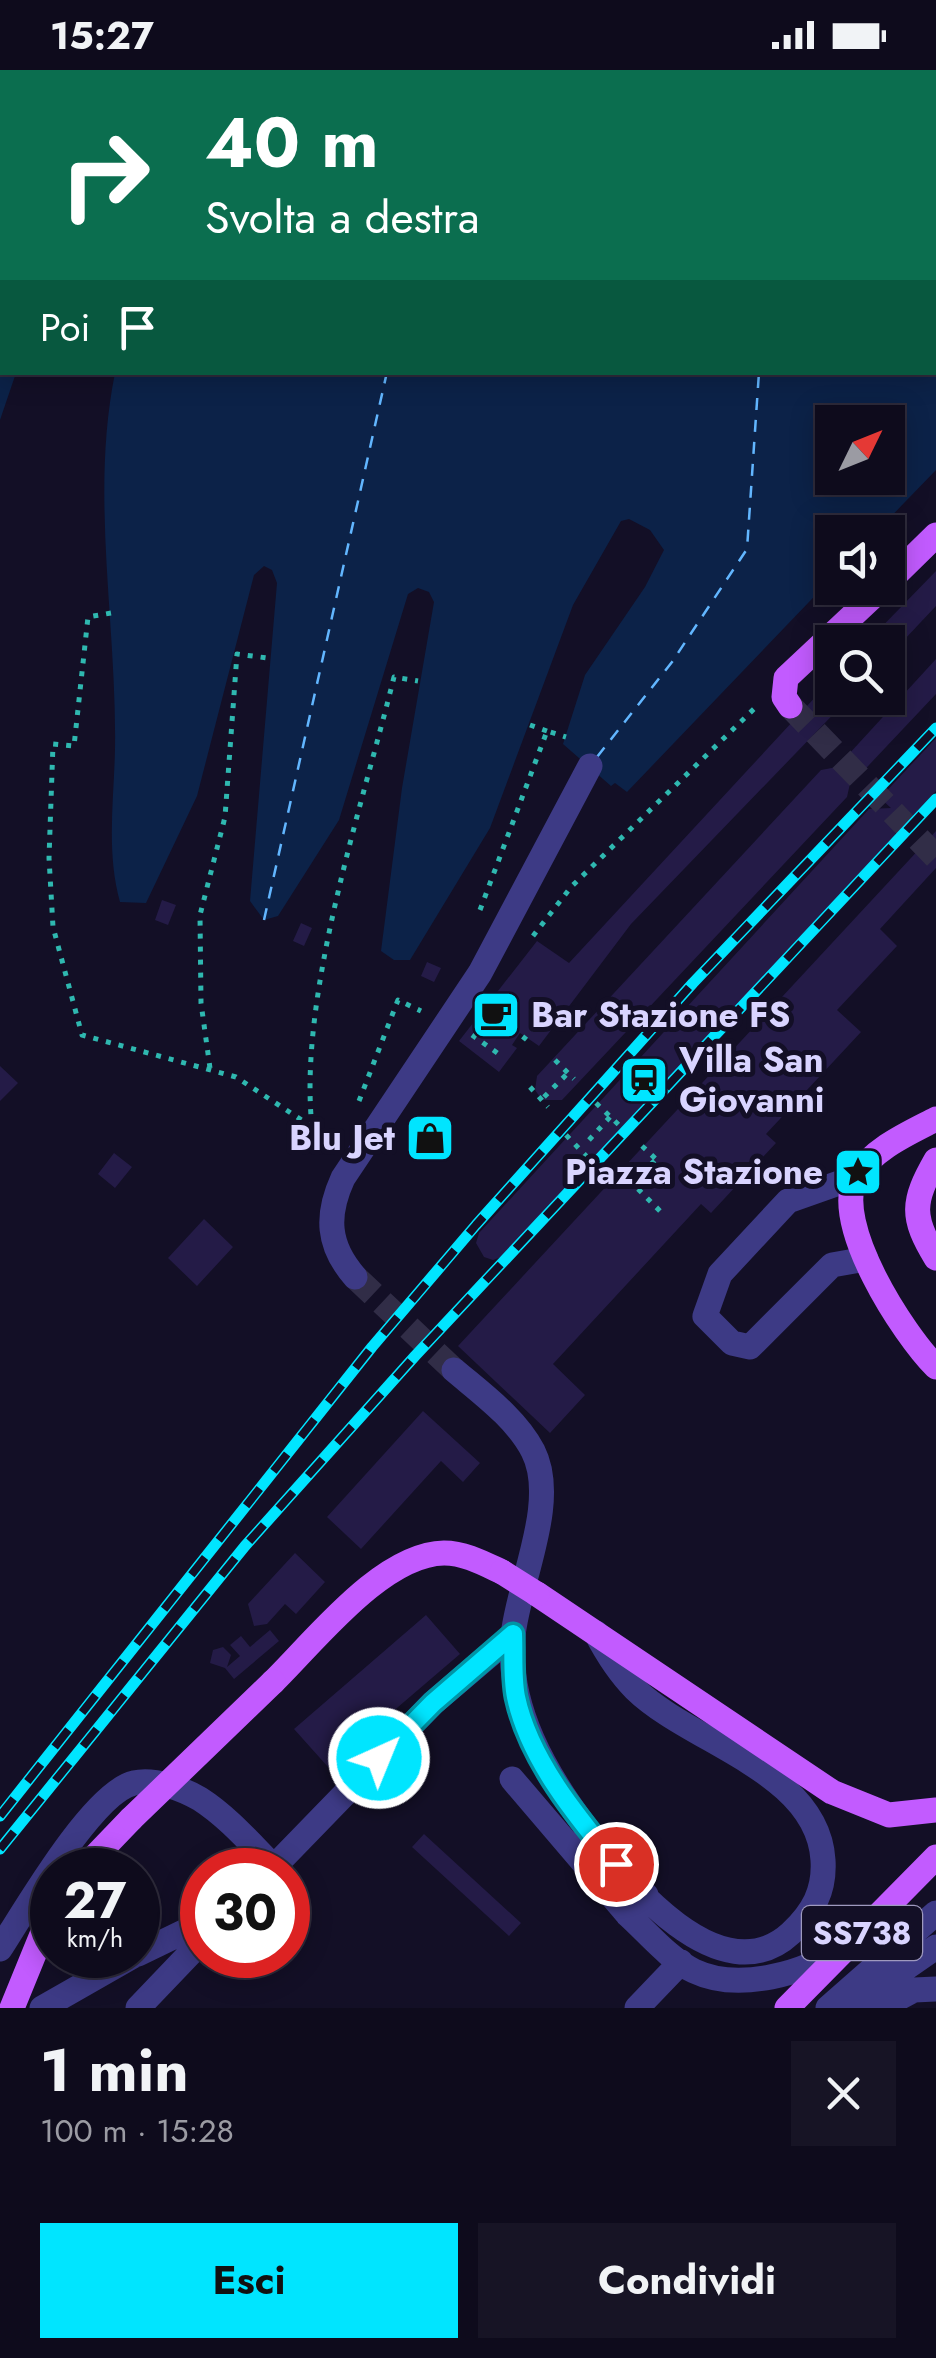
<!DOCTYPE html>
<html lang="it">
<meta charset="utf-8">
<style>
body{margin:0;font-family:Jost,sans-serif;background:#171425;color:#f1f3f6;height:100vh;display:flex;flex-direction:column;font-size:38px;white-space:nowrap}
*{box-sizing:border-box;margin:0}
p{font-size:32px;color:#9b9ba3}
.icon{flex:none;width:55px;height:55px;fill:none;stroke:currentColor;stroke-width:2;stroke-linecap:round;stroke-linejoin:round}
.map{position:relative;height:1938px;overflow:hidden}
.panel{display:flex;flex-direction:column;background:#0e0b1c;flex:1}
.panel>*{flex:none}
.guide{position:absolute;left:0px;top:0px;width:938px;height:305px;box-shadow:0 5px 25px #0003,0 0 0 2px #2e2b3b;background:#0b6e4f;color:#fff;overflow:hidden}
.needle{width:65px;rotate:47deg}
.buttons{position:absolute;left:815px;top:335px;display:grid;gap:20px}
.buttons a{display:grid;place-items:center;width:90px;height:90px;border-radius:0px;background:#0e0b1c;box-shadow:0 5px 25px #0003,0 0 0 2px #2e2b3b;font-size:50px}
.speed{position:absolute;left:30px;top:1778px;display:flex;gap:20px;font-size:50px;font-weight:700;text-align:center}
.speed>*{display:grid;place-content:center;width:130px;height:130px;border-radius:50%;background:#0e0b1c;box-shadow:0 5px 25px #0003,0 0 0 2px #2e2b3b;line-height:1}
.speed small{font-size:25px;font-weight:400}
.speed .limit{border:15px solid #d22;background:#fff;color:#111}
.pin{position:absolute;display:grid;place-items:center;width:85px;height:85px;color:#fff;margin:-42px;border:5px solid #fff;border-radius:50%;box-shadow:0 2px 10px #0007}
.me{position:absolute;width:110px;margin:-55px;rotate:44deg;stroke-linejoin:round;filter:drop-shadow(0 0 8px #0008)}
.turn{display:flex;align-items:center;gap:35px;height:210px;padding:0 40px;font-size:45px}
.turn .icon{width:130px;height:130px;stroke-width:2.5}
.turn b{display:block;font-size:70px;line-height:85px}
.then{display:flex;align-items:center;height:95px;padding:0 40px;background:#0003;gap:20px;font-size:38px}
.round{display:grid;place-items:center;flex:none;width:105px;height:105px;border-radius:0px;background:#171425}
.summary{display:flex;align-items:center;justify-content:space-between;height:170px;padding:0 40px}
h1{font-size:60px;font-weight:700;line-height:75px}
.action{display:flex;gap:20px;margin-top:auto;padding:20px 40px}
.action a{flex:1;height:115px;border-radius:0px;background:#00e5ff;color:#111;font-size:40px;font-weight:700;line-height:115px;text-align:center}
.action a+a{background:#171425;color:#f1f3f6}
.status{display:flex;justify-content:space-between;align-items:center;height:70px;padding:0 50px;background:#0e0b1c;direction:ltr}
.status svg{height:28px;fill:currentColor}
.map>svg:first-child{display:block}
</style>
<div class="status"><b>15:27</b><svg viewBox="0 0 49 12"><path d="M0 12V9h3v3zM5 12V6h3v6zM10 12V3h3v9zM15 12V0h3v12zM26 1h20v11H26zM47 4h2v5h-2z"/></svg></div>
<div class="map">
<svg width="936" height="1938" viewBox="0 0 936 1938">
<rect width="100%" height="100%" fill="#130f26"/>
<!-- water -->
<path fill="#0c2248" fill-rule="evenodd" d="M0,0H88L2,2V302L16,303L0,350Z
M178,0H936V400L876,462H832V508L627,722L615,713L611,716L563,674L585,605L645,517L664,480L650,460L629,449L621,451L573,535L490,758L410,890H394L381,881L402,718L434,532L429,522L418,518L408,524L339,750L278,846L264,850L250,831L277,513L272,500L264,496L254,505L197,726L146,833L120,832C106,781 114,730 115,679C117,554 90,426 115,303L935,302V2ZM832,352H888V408H832Z"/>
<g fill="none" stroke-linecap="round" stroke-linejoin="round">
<!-- ferry -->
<path stroke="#62b6ff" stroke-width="2.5" stroke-dasharray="12 10" stroke-linecap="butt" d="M441,2L442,0
M779,2V0
M597,687L672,592L747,479L759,302
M264,850L387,302"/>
</g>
<!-- building -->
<path fill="#241b47" d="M936,501V536L888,587V572H867Z
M936,589V624L853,712L851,709L847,727L562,1030H542L535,1020L537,1006L821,700L837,697Z
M832,609V628H849L631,854L539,976L520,963L512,975L517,978L499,1002L459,971L537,871L569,893Z
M936,668V721L907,752L895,742L899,753L895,765L507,1185L493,1190L484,1187L476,1173L479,1163L869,739L891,738L880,728Z
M936,761V798L880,859L897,876L837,940L861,962L766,1064L776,1073L711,1143L701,1134L553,1294L585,1325L550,1363L458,1276Z
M162,830L176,835L168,855L155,850Z
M301,853L312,858L304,876L293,871Z
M427,892L441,898L434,912L421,906Z
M0,996L18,1013L0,1031Z
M114,1083L132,1097L115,1118L98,1104Z
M204,1149L233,1177L197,1216L168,1188Z
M423,1341L480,1393L463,1412L441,1391L361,1479L327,1447Z
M295,1483L325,1512L296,1544L285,1534L267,1554L254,1556L248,1534Z
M426,1545L460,1584L328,1697L294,1659Z
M270,1560L279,1571L234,1609L225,1598L210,1593L213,1580L223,1577L231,1585L227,1597L240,1586L230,1575L241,1566L250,1577Z
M424,1764L521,1853L509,1866L412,1777Z"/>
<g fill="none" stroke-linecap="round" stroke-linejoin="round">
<!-- minor-tunnel -->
<path stroke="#312d47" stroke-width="25" stroke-dasharray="25 12" stroke-linecap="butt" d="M355,1207L454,1300"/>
<!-- major-tunnel -->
<path stroke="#312d47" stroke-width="25" stroke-dasharray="25 12" stroke-linecap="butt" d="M790,636L936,787"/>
<!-- path -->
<path stroke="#2fb8b0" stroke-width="5" stroke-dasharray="5 8" stroke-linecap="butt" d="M111,543L88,547L74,676L53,674L49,788L53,857L82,965L236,1007L335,1072
M530,655L547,661
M480,840L547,661L566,667
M533,866L571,817L759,634
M472,965L503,987
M523,970L539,950L548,958
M555,990L574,1009
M210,998L201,933L200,845L225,747L237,584L267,588
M530,1017L548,1037
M544,1027L568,1003
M359,1031L398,930L421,941
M596,1033L620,1056
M312,1057C298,927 362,737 394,607L418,611
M566,1065L589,1089
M589,1070L610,1047
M642,1076L659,1092
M633,1113L656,1089
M638,1119L660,1141"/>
<!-- minor -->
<path stroke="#3d3a85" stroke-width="25" d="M856,1107L788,1131L720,1204L705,1246L732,1273L750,1277L832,1195L866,1189
M355,1207C327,1175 326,1145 343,1108L480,903L590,696
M454,1300C481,1323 516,1348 533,1381C559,1432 518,1513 513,1566C506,1637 546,1704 587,1759C625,1810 721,1928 791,1863C813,1842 825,1821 823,1790C818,1701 690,1673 635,1619C618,1602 607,1584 596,1563
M512,1709L628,1845
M271,1800L433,1633L513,1565
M646,1825L628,1845C648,1863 669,1889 694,1901C738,1922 806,1904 843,1876
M0,1879C24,1842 93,1722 134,1713C154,1708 183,1719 200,1729C228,1747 251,1774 274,1797
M138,1884L202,1853
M887,1911L936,1877
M42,1938L135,1885
M138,1938L202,1871
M637,1938L681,1892
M828,1938L936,1843
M855,1938L895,1896
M880,1938L914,1920L936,1919"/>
<!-- major -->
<path stroke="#c25bff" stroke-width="25" d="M888,512L936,465
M790,636L784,627L786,608L882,518
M936,1049C909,1063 872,1079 856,1107C831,1153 903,1264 936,1297
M936,1090C912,1132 911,1147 936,1188
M537,1524L832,1722L889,1745L936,1740
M273,1612C315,1571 382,1484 444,1483C465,1483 483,1493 502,1502
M82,1800L131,1749
M12,1938L52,1840
M787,1938L936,1787"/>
<!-- rail casing -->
<g stroke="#00e5ff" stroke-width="11">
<path id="rail" d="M0,1746L372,1277L476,1155L693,913L936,658
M0,1779L245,1476L415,1286L936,729"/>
</g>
<!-- rail -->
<use href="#rail" stroke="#130f26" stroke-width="8" stroke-dasharray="22" stroke-linecap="butt"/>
<!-- major-bridge -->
<path stroke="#c25bff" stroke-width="25" d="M502,1502L537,1524
M131,1749L273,1612"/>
</g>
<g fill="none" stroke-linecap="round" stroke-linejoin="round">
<!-- route casing -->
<g stroke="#0095a6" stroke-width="25">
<path id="route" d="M379,1688L433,1633L513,1564C514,1585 512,1607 516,1627C529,1689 577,1747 616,1794"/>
</g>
<!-- route -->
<use href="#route" stroke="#00e5ff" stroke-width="18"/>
</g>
<!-- icons -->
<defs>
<g id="cafe-square" transform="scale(2.5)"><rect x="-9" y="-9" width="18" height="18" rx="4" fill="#00e5ff" stroke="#130f26"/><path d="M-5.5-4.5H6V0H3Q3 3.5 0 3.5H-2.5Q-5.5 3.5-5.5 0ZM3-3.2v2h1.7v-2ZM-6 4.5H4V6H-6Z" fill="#111"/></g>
<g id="station-square" transform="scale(2.5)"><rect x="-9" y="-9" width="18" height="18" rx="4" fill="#00e5ff" stroke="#130f26"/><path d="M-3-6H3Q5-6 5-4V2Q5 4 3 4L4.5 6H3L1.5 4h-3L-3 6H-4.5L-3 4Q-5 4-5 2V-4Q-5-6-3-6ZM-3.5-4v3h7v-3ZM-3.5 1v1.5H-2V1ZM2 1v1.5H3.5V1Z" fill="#111"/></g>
<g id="shop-square" transform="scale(2.5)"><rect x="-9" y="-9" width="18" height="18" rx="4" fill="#00e5ff" stroke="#130f26"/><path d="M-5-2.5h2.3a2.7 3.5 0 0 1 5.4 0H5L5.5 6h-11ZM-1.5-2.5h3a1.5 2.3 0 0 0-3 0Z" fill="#111"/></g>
<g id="sight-square" transform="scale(2.5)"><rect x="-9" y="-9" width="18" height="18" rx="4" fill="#00e5ff" stroke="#130f26"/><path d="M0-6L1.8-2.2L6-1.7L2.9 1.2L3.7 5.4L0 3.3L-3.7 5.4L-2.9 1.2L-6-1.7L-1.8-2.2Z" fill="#111"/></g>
</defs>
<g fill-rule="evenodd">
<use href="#cafe-square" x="496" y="945"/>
<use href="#station-square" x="644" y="1010"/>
<use href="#shop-square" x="430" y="1068"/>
<use href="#sight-square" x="858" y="1102"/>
</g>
<g text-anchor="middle" stroke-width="10" stroke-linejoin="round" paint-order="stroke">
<!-- shield labels -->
<rect fill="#130f26" stroke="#9e99be" stroke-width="2.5" x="802" y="1836" width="120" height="54" rx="8"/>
<g font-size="32" font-weight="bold" fill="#d9d4ff">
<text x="862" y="1874">SS738</text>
</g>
<!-- poi labels -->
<g font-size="35" font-weight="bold" fill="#d9d4ff" stroke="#130f26" text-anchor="start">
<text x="531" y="957">Bar Stazione FS</text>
<text x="679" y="1002">Villa San<tspan x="679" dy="40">Giovanni</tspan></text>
<text x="395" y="1080" text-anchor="end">Blu Jet</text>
<text x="823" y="1114" text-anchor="end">Piazza Stazione</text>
</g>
</g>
</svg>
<div class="buttons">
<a><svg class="needle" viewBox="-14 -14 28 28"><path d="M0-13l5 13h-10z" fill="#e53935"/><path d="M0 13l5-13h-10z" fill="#9b9ba3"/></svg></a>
<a><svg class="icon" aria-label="sound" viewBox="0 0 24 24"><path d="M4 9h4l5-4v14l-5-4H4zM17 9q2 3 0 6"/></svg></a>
<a><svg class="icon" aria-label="search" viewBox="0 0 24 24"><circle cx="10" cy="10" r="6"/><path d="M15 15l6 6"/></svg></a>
</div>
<div class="speed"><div>27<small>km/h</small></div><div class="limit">30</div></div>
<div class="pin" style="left:616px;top:1794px;background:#d93025"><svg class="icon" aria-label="arrive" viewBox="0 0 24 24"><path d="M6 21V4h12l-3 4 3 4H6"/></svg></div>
<svg class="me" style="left:379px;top:1688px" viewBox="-20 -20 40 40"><circle r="17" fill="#00e5ff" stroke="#fff" stroke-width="3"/><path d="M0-11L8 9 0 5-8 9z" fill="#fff"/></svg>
<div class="guide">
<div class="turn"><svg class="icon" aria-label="right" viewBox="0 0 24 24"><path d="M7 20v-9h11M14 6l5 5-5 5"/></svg><div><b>40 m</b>Svolta a destra</div></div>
<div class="then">Poi<svg class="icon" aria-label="arrive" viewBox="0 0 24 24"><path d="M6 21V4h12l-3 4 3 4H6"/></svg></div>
</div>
</div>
<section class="panel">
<div class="summary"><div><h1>1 min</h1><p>100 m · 15:28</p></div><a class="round"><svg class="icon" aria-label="close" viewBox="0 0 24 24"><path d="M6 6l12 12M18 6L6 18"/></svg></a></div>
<div class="action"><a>Esci</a><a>Condividi</a></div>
</section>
